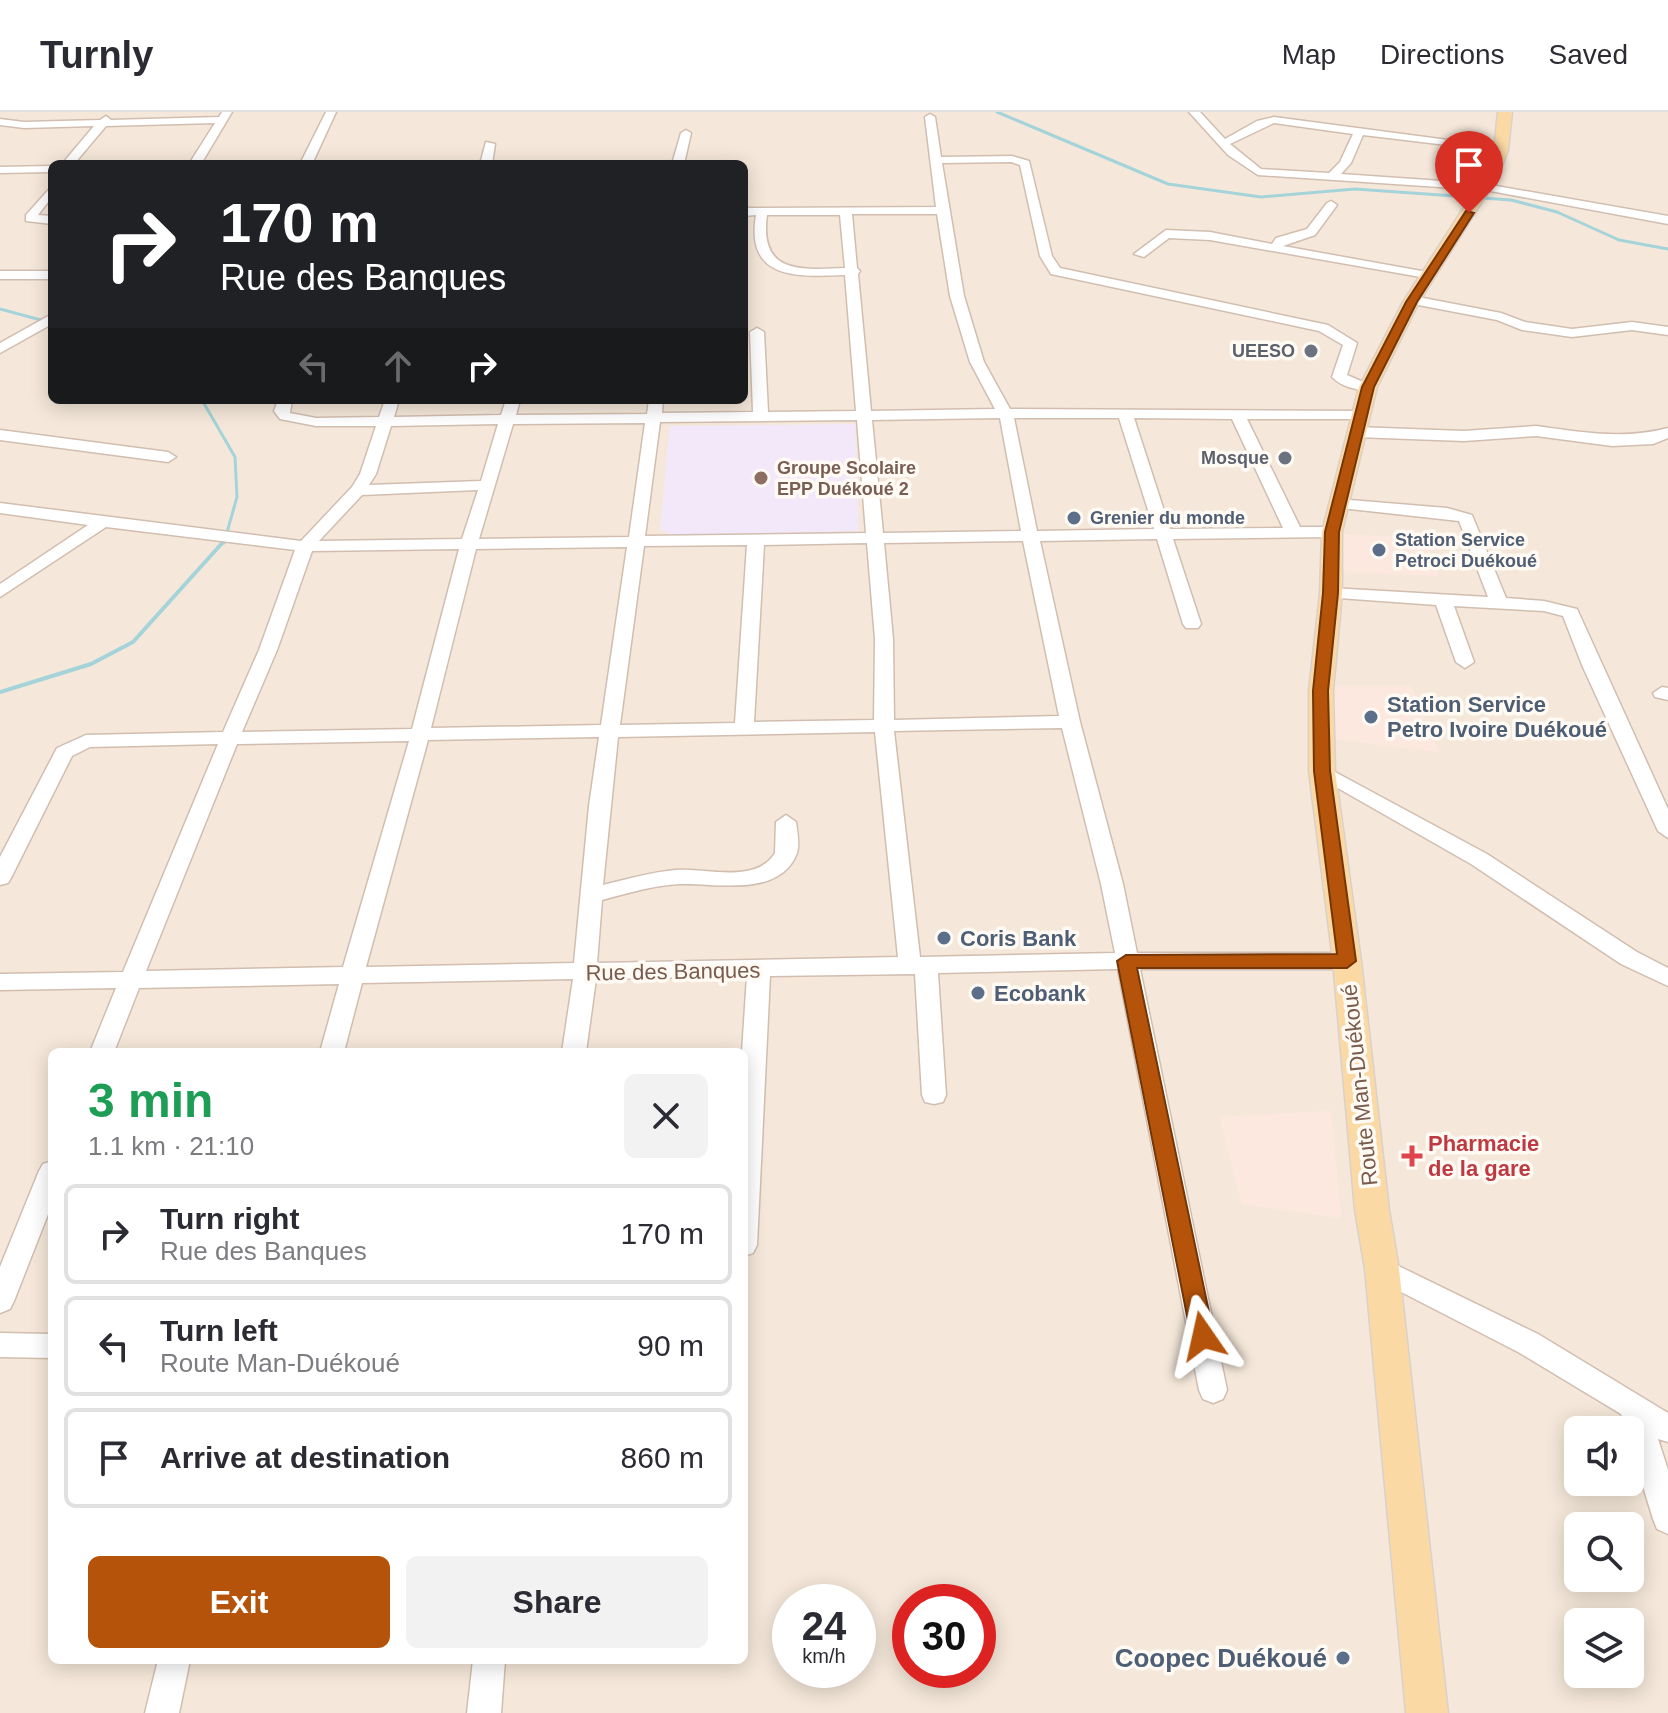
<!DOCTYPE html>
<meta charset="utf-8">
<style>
body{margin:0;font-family:Arial,sans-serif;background:#f2f2f3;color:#2b2b33;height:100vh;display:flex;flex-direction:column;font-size:30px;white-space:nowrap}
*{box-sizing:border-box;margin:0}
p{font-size:26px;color:#7c7c81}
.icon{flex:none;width:44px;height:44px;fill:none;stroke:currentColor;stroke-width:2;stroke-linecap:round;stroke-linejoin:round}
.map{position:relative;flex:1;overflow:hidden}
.side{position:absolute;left:48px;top:936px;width:700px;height:616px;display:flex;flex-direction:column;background:#fff;border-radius:12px;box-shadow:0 4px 20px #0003}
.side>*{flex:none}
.guide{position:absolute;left:48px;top:48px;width:700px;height:244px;border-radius:12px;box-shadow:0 4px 20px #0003;background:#202124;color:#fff;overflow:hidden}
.tools{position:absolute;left:1564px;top:1304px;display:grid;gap:16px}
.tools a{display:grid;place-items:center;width:80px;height:80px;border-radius:12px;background:#fff;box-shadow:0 4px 20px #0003;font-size:40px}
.speed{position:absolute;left:772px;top:1472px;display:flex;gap:16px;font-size:40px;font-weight:700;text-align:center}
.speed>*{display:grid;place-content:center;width:104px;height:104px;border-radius:50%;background:#fff;box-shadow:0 4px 20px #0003;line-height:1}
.speed small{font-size:20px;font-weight:400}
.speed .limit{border:12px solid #d22;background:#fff;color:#111}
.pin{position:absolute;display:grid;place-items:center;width:68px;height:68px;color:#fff;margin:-82px -34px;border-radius:50% 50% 50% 0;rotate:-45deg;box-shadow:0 0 8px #0007}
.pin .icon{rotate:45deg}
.me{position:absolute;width:88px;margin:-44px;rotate:349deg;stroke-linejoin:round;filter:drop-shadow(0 0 6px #0008)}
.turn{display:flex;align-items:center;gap:28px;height:168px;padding:0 40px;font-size:36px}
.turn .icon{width:104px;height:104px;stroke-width:2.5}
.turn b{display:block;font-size:56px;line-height:68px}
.lanes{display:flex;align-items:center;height:76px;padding:0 40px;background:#0003;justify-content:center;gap:40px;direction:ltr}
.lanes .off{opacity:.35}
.round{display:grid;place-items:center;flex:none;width:84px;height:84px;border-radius:12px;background:#f2f2f3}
.head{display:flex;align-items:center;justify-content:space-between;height:136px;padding:0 40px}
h1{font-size:48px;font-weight:800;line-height:60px;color:#1e9e55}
.cta{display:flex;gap:16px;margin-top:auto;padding:16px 40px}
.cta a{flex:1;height:92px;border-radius:12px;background:#b45309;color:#fff;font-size:32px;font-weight:800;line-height:92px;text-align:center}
.cta a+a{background:#f2f2f3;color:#2b2b33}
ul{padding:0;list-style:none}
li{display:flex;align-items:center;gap:24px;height:100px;margin:0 16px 12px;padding:0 24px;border:4px solid #e1e1e2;border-radius:12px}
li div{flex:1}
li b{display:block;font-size:30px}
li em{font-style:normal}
header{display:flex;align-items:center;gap:48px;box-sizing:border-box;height:112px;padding:0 40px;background:#fff;border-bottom:2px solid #e1e1e2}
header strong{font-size:38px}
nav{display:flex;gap:44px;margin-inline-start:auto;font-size:28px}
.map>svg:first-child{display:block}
</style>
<header>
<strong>Turnly</strong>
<nav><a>Map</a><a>Directions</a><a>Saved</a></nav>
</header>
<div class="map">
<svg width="1668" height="1601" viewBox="0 0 1668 1601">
<rect width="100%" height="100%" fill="#fdf6ec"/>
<!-- residential -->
<path fill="#f5e8da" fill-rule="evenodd" d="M0,0H1668V1601H0ZM52,52H744V288H52ZM52,940H744V1548H52ZM1578,1318H1630V1370H1578ZM1578,1414H1630V1466H1578ZM790,1490H858V1558H790ZM910,1490H978V1558H910ZM1578,1510H1630V1562H1578Z"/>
<!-- commercial -->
<path fill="#fde8e0" d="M1340,422L1426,426L1438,464L1334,460Z
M1329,574H1411L1439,640L1334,627Z
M1331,999L1341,1106L1242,1092L1219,1005Z"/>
<!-- education -->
<path fill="#f3e8fa" d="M855,312L859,419L670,423L660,417L670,314Z"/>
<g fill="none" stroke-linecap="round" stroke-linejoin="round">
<!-- stream-far1 -->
<path stroke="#a5d3da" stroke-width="3" d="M997,0L1168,72L1261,85L1355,77L1511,88L1557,100L1619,128L1668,137
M0,197L52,211
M202,288L235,345L237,385L224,431"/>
<!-- stream -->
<path stroke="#a5d3da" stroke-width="4" d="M0,580L91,552L133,530L224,429"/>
<!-- minor casing -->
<g stroke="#d1beb0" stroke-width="3">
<path id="minor" d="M222,0H232L201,52H189L215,11L106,14L74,52H62L94,14L24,16L0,13V7L24,10L100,8L106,4L111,8L219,5Z
M326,0H336L312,52H300Z
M1189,0H1200L1225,27L1257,9L1274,5L1501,35L1506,38L1505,40L1363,23L1351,51L1341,62L1485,72L1668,104V112L1485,78L1258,63L1228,43ZM1274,11L1353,22L1340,50L1329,61L1261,57L1230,32Z
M930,2L935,5L941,45L1012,44L1029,49L1052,144L1060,156L1328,213L1357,231L1347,263L1375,275L1368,279C1354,277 1342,275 1332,265L1343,233L1319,219L1051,162L1040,144L1020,53L1011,50L942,51L964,184L984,250L1010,297L1361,299L1368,303L1361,307H1247L1300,415H1332L1340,420L1332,425L1173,427L1201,512L1198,516H1186L1183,512L1157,427L1040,429L1080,610L1123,772L1137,841H1347L1355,843L1358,849L1355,855L1347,857H1140L1227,1278L1223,1287L1213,1291L1203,1287L1199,1278L1118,857L938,861L946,983L943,990L934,992L925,990L922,983L915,862L770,864L757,1133L753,1141L744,1144L742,940L747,864L596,867L586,940H562L573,867L362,871L344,940H320L339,872L139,876L114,940H90L116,876L0,878V862L123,860L218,632L90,635L72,644L11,766L8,771L0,773V745L57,636L86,623L223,620L259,538L295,438L106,415L0,485V472L88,413L0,401V391L301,429L352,375L360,362L376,314H316L280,307L274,299L278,288H292L290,301L316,306L379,305L385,288H399L394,305L501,303L506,288H520L516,303L647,302L649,288H663L662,301L753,300L750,220L757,216L764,220L768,300L856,299L845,163C797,165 745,168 756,103L744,104V96L936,95L925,5ZM852,102H937L950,184L970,250L995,297L871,299L858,162L860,159L857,156ZM767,103H840L845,156C800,158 759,162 767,103ZM1000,306L1021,419L883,421L872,308ZM1014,306H1119L1154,417L1037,419ZM1134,306L1232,307L1283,416L1170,417ZM857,308L866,421L645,424L660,310ZM645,311L629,425L479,427L513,312ZM498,312L481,369L369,373L376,362L391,314ZM478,378L462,427L319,429L362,383ZM1023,429L1059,604L894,608L893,527L884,431ZM867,431L875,527L874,608L754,610L764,433ZM747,433L735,611L620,613L644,434ZM627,435L601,613L431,616L476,437ZM459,437L412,617L242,620L277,538L312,439ZM1062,616L1101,772L1115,841L920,845L894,619ZM875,620L898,845L597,851L602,788C628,781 654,773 681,772C717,771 780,786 797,741C800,731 797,719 796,710L786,703L776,710L775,741C756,772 707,756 676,758C652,760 627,767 603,773L618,625ZM599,625L589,694L574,851L366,855L428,628ZM409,629L343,855L146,859L237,632Z
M686,18L691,21L684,52H672L681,21Z
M486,30L495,32L492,52H480Z
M52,54V60L0,61V55Z
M52,74V85L38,103L52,104V112L26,109V103Z
M1331,89L1337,93L1315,123L1283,134L1427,160L1432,161V167L1210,128L1169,126L1144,145L1134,142L1166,118L1210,120L1272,132L1276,126L1307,117L1327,91Z
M0,159H52V167H0Z
M1413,184L1501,201L1525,210L1572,217L1632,210L1668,215V223L1632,218L1572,225L1522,218L1497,208L1408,191L1406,188Z
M52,202V212L0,241V231Z
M1536,314C1581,320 1623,328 1668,316V326L1653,332L1612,334L1536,324L1464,329L1356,325L1348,320L1356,315L1464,319Z
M0,318L168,340L176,345L168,350L0,328Z
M1338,387L1447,396L1472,403L1506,486L1544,489L1577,497L1668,697V726L1658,719L1582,553L1563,504L1544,499L1454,494L1474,550L1465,556L1456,550L1436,493L1325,485L1322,481L1331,476L1488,485L1459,409L1332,395V389Z
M1662,575L1668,576V588L1655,585L1653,581Z
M1322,653L1487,742L1637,840L1668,856V874L1621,852L1471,752L1315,663L1312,659L1315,655Z
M52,1049V1092L14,1189L10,1197L0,1201V1155L39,1059L43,1052Z
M1382,1146L1538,1222L1668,1301V1330L1658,1327L1668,1358V1422L1657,1417L1653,1407L1630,1332V1318H1626L1621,1302L1518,1240L1372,1165L1368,1157L1372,1149Z
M0,1221L52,1222V1246L0,1245Z
M158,1548H190L179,1601H145Z
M473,1548H505L501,1601H467Z"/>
</g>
<!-- major casing -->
<g stroke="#dad1cd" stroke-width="3">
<path id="major" d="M1498,0H1512L1508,38L1498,64L1419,190L1377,275L1342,420V481L1333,579L1335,659L1361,849L1389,1098L1399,1157L1448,1601H1406L1365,1157L1355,1098L1333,849L1309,659V579L1320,481L1322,420L1359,275L1403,190L1484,64L1494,38Z"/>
</g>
<!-- minor -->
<use href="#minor" fill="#fff" fill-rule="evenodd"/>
<!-- major -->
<use href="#major" fill="#fbd9a5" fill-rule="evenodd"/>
</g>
<!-- route -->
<path fill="#b45309" stroke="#753606" stroke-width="2" d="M1466,99L1474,101L1417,190L1374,275L1339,420L1338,481L1328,579L1330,659L1356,849L1347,856H1137L1214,1224L1211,1231L1203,1234L1195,1231L1191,1224L1117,849L1126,843L1337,842L1314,659L1313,579L1323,481L1325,420L1362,275L1406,190Z"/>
<!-- markers -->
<g fill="#6b7280" stroke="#fffaf3" stroke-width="3">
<circle cx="1311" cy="239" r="8"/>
<circle cx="1285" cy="346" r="8"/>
</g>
<circle fill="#8d6e63" stroke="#fffaf3" stroke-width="3" cx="761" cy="366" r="8"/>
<g fill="#5c6f8a" stroke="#fffaf3" stroke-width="3">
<circle cx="1074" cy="406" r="8"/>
<circle cx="1379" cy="438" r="8"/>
<circle cx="1371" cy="605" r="8"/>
<circle cx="944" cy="826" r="8"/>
<circle cx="978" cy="881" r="8"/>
<circle cx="1343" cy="1546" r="8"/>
</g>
<path fill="#e0444e" stroke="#fffaf3" stroke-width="3" d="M1408 1032h8v8h8v8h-8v8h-8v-8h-8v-8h8z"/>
<g text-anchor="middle" stroke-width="7" stroke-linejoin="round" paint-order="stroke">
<!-- far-worship labels -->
<g font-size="18" font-weight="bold" fill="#5b616d" stroke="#fffaf3" text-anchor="end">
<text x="1295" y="245">UEESO</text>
<text x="1269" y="352">Mosque</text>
</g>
<!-- far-education labels -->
<g font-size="18" font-weight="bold" fill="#785e54" stroke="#fffaf3" text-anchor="start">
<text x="777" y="362">Groupe Scolaire<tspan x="777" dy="21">EPP Duékoué 2</tspan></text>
</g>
<!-- far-service labels -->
<g font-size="18" font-weight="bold" fill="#4e5e75" stroke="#fffaf3" text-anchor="start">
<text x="1090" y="412">Grenier du monde</text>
<text x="1395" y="434">Station Service<tspan x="1395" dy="21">Petroci Duékoué</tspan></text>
</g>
<!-- service labels -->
<g font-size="22" font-weight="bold" fill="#4e5e75" stroke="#fffaf3" text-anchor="start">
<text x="1387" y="600">Station Service<tspan x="1387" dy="25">Petro Ivoire Duékoué</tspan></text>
<text x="960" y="834">Coris Bank</text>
<text x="994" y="889">Ecobank</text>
</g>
<!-- street labels -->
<g font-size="22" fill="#7a5c4d" stroke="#fffaf3">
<text transform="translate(673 859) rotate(-1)" y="8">Rue des Banques</text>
<text transform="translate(1359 973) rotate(-96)" y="8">Route Man-Duékoué</text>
</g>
<!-- health labels -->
<g font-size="22" font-weight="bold" fill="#be3a42" stroke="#fffaf3" text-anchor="start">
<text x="1428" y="1039">Pharmacie<tspan x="1428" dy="25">de la gare</tspan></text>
</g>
<!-- near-service labels -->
<g font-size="26" font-weight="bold" fill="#4e5e75" stroke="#fffaf3" text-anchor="end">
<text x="1327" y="1555">Coopec Duékoué</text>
</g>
</g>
</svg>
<div class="tools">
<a><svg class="icon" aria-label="sound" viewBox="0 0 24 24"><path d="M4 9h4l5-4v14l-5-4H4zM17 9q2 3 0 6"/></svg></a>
<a><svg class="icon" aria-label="search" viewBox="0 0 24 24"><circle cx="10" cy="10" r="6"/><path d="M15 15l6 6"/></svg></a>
<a><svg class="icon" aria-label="layers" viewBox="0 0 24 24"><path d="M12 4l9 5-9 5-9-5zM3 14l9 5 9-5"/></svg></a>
</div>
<div class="speed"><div>24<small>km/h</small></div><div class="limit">30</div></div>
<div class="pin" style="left:1469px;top:101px;background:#d93025"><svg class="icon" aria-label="arrive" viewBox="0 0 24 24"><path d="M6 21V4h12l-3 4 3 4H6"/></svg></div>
<svg class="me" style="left:1203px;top:1224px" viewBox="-20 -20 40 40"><path d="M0-17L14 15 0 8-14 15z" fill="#b45309" stroke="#fff" stroke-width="4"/></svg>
<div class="guide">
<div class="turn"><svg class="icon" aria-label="right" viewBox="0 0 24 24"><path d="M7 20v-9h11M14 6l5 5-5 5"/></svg><div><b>170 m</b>Rue des Banques</div></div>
<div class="lanes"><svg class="icon off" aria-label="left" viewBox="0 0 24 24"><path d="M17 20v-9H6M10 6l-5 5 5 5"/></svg><svg class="icon off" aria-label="ahead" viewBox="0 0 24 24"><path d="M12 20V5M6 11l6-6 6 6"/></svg><svg class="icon" aria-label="right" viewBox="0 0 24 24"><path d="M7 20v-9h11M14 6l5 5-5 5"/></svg></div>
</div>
<section class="side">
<div class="head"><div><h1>3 min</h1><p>1.1 km · 21:10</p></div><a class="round"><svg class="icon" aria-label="close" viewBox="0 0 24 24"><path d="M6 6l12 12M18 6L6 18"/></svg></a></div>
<ul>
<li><svg class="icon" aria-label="right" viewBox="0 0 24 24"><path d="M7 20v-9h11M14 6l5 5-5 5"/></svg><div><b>Turn right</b><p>Rue des Banques</p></div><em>170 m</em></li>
<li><svg class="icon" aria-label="left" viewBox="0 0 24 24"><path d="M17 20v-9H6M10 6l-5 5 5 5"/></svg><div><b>Turn left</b><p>Route Man-Duékoué</p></div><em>90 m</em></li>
<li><svg class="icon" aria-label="arrive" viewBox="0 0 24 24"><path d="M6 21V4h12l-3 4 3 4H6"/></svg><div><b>Arrive at destination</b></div><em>860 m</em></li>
</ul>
<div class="cta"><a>Exit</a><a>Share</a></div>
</section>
</div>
